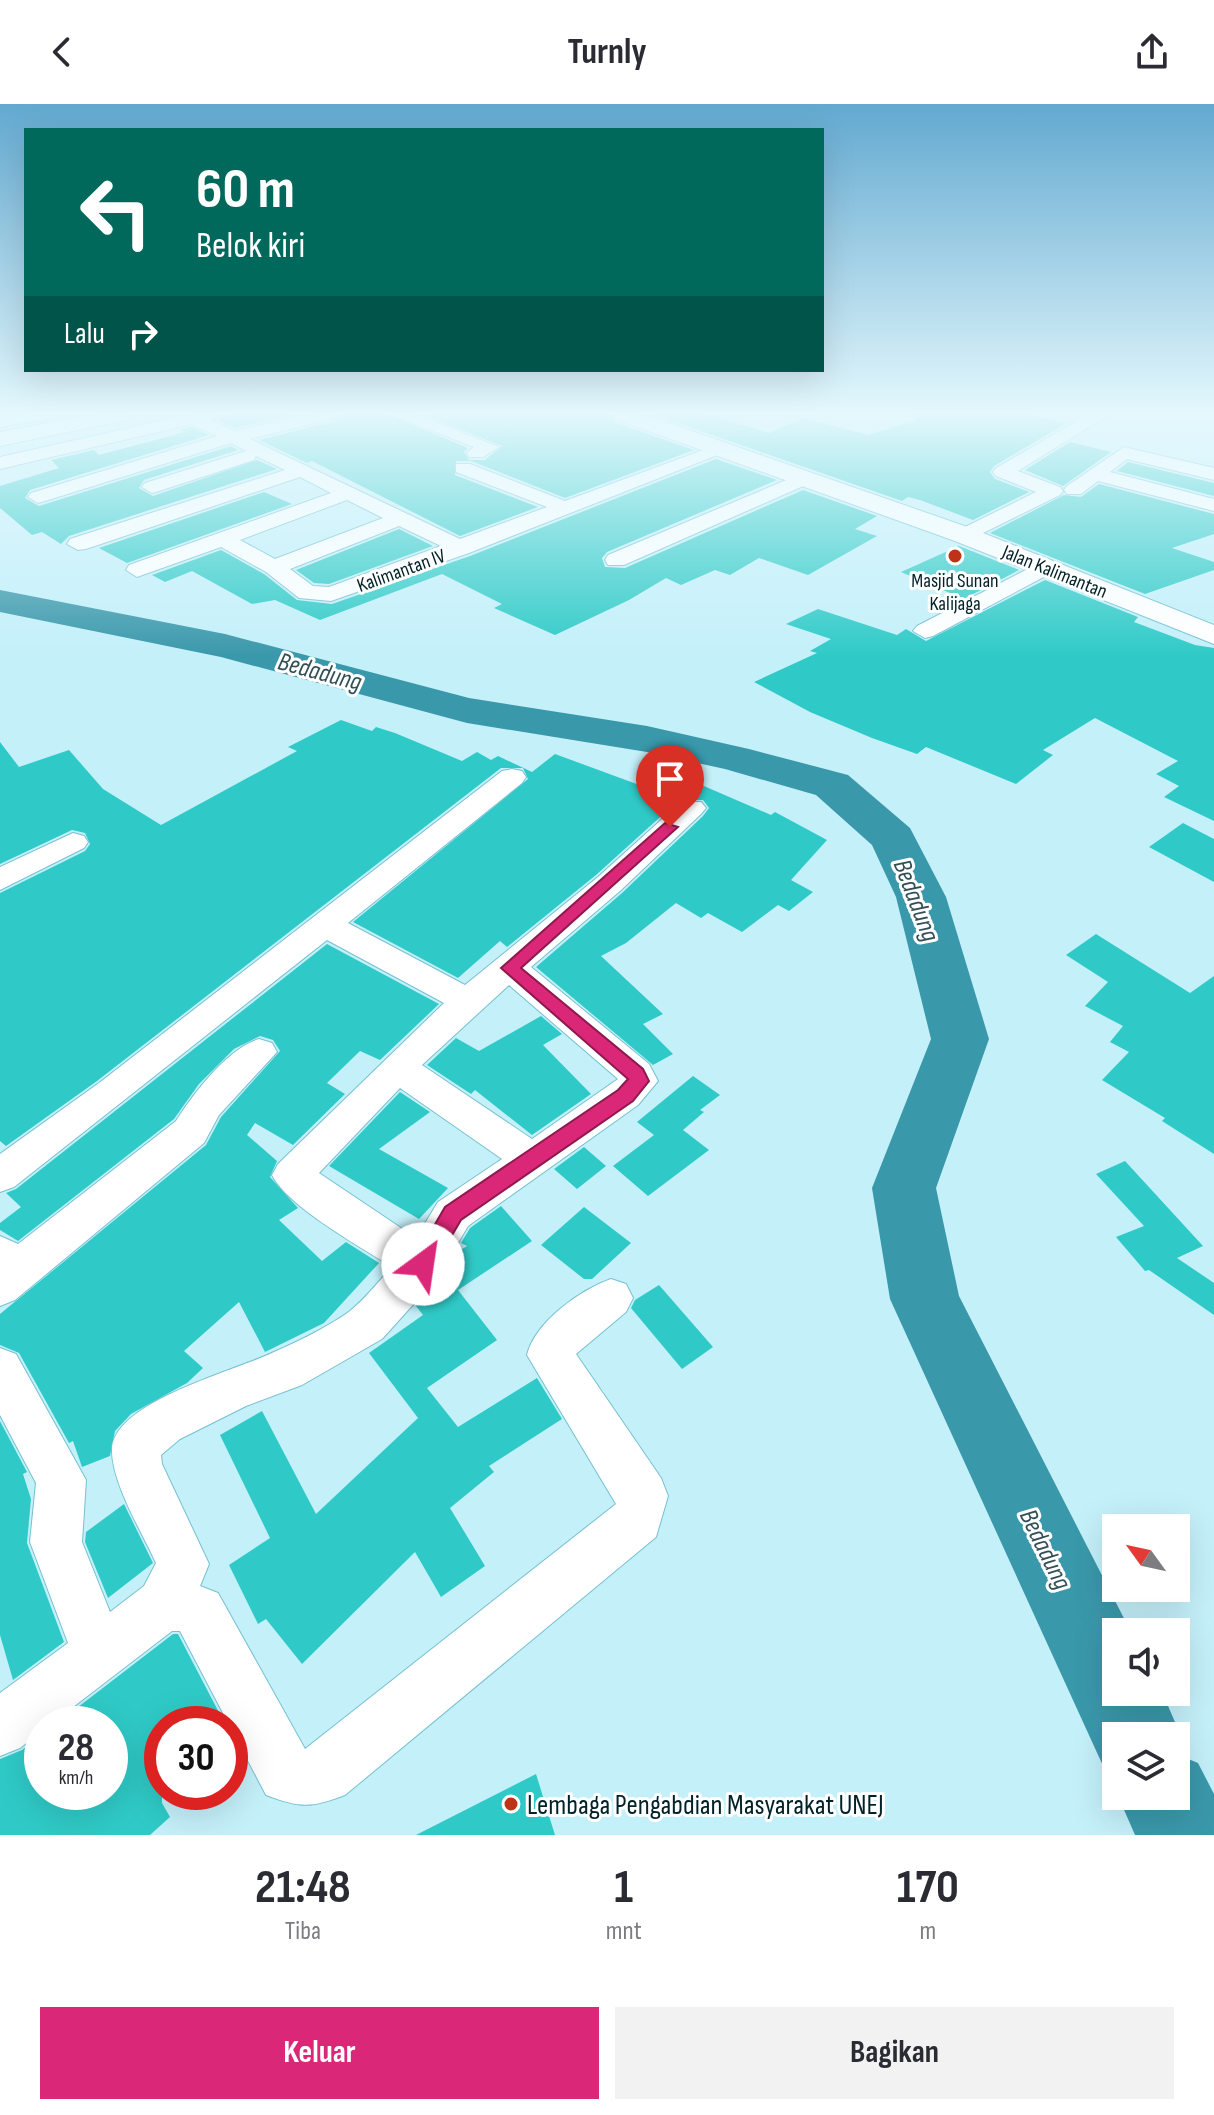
<!DOCTYPE html>
<html lang="id">
<style>
body{margin:0;font-family:"Sofia Sans Condensed",sans-serif;background:#f2f2f3;color:#2b2b33;height:100vh;display:flex;flex-direction:column;font-size:30px;white-space:nowrap}
*{box-sizing:border-box;margin:0}
p{font-size:26px;color:#7c7c81}
.icon{flex:none;width:44px;height:44px;fill:none;stroke:currentColor;stroke-width:2;stroke-linecap:round;stroke-linejoin:round}
.map{position:relative;height:1731px;overflow:hidden}
.panel{display:flex;flex-direction:column;background:#fff;flex:1}
.panel>*{flex:none}
.hud{position:absolute;left:24px;top:24px;width:800px;height:244px;border-radius:0px;box-shadow:0 8px 32px #0002;background:#00695c;color:#fff;overflow:hidden}
.needle{width:52px;rotate:303deg}
.tools{position:absolute;left:1102px;top:1410px;display:grid;gap:16px}
.tools a{display:grid;place-items:center;width:88px;height:88px;border-radius:0px;background:#fff;box-shadow:0 8px 32px #0002;font-size:40px}
.speed{position:absolute;left:24px;top:1602px;display:flex;gap:16px;font-size:40px;font-weight:700;text-align:center}
.speed>*{display:grid;place-content:center;width:104px;height:104px;border-radius:50%;background:#fff;box-shadow:0 8px 32px #0002;line-height:1}
.speed small{font-size:20px;font-weight:400}
.speed .limit{border:12px solid #d22;background:#fff;color:#111}
.pin{position:absolute;display:grid;place-items:center;width:68px;height:68px;color:#fff;margin:-82px -34px;border-radius:50% 50% 50% 0;rotate:-45deg;box-shadow:0 0 8px #0007}
.pin .icon{rotate:45deg}
.me{position:absolute;width:88px;margin:-44px;rotate:31deg;stroke-linejoin:round;filter:drop-shadow(0 0 6px #0008)}
.turn{display:flex;align-items:center;gap:28px;height:168px;padding:0 40px;font-size:36px}
.turn .icon{width:104px;height:104px;stroke-width:2.5}
.turn b{display:block;font-size:56px;line-height:68px}
.then{display:flex;align-items:center;height:76px;padding:0 40px;background:#0003;gap:16px;font-size:30px}
.eta{display:flex;justify-content:space-evenly;align-items:center;height:136px;text-align:center}
.eta b{font-size:48px;font-weight:700;line-height:56px}
.button{display:flex;gap:16px;margin-top:auto;padding:16px 40px}
.button a{flex:1;height:92px;border-radius:0px;background:#db2777;color:#fff;font-size:32px;font-weight:700;line-height:92px;text-align:center}
.button a+a{background:#f2f2f3;color:#2b2b33}
header{display:flex;justify-content:space-between;align-items:center;height:104px;padding:0 40px;background:#fff;font-size:36px;font-weight:700}
.map>svg:first-child{display:block}
</style>
<header><svg class="icon" aria-label="back" viewBox="0 0 24 24"><path d="M15 5l-7 7 7 7"/></svg>Turnly<svg class="icon" aria-label="share" viewBox="0 0 24 24"><path d="M12 15V3M7 8l5-5 5 5M5 13v7h14v-7"/></svg></header>
<div class="map">
<svg width="1214" height="1731" viewBox="0 0 1214 1731">
<rect width="100%" height="100%" fill="#c4f0fa"/>
<g fill="none" stroke-linecap="round" stroke-linejoin="round">
<!-- river -->
<path fill="#3a98ab" fill-rule="evenodd" d="M0,486L225,530L469,594L647,622L749,645L848,671L910,724L946,793L989,935L936,1084L959,1192L1131,1528H1116V1588H1162L1181,1632L1176,1645V1632H1116V1669L1104,1664L890,1195L872,1084L931,935L896,793L872,741L816,691L725,665L647,648L467,619L221,553L0,508Z
M1176,1650L1198,1659L1214,1690V1731H1135L1118,1692H1176Z"/>
</g>
<!-- building -->
<path fill="#2fcac7" d="M226,310H295L235,324L218,316Z
M341,310H386L468,344L464,348L469,356H485L502,342L422,310H609L614,318L694,346L565,394L471,357H456L455,371L538,403L460,432L312,357L307,359L259,336L336,317Z
M652,310H708L769,329L803,314L868,331L916,316V310H1027L1067,319L994,362L990,368L995,375L1029,388L973,416L920,396L908,393L902,397Z
M192,323L209,331L30,386L25,394L39,402L231,342L238,346L144,376L139,384L153,392L257,356L277,365L69,432L61,440L42,428L32,431L0,404V382L59,364L51,356L94,346L99,351L185,328L180,326Z
M1070,338L1111,348L1063,382L1025,366Z
M716,355L777,376L607,448L602,454L605,463L625,464L803,386L877,412L855,425L877,432L808,471L759,454L730,471L715,466L681,481L666,474L629,496L555,531L494,504L502,500L442,470L320,516L275,496L252,500L192,467L165,478L152,471L221,446L264,470L297,496L332,500L470,452Z
M1128,358L1214,379V392L1117,367Z
M1099,380L1214,410V430L1172,444L1214,458V466L1145,490L990,429L1064,391L1081,393Z
M264,388L292,400L127,459L99,444Z
M399,425L433,442L329,480L314,479L296,466Z
M959,442L1019,466L964,495L901,468Z
M1045,476L1138,513L1134,518L1195,541L1214,544V717L1164,693L1179,682L1156,670L1178,657L1095,614L1043,646L1053,651L1016,680L926,643L917,650L872,634L810,608L754,578L817,549L810,547L831,535L786,520L818,505L897,531L906,525L926,537Z
M341,616L372,627L376,623L395,629L462,657L477,648L491,656L498,652L532,668L555,650L672,693L690,676L771,711L775,708L827,736L791,776L813,788L789,807L778,801L742,828L708,809L701,814L676,799L626,839L601,852L663,910L643,920L673,950L653,961L536,863L622,789L703,712L709,704L703,696H679L596,771L507,843L500,837L458,874L353,818L528,675L523,664H501L97,977L6,1042L0,1037V789L85,747L90,740L85,729L72,726L0,760V638L19,663L69,646L103,685L161,721L297,647L288,643Z
M1183,719L1214,735V778L1149,743Z
M1096,830L1190,889L1214,872V1050L1162,1017L1165,1014L1102,976L1129,948L1110,938L1123,922L1085,902L1108,878L1066,851Z
M327,840L439,900L380,956L360,947L327,979L345,990L293,1041L255,1019L247,1031L277,1057L270,1073L298,1104L279,1116L322,1157L346,1138L379,1159L324,1219L265,1248L239,1198L184,1247L203,1264L187,1279L131,1310L115,1327L110,1352L82,1363L73,1337L69,1339L19,1249L0,1241V1210L206,1041L221,1013L280,947L273,936L260,932L234,945L199,980L174,1015L18,1137L0,1126V1119L21,1103L6,1089L16,1085Z
M541,912L562,930L543,941L591,990L532,1031L475,986L471,990L427,961L456,934L479,947Z
M693,972L720,991L700,1006L704,1008L683,1026L709,1046L648,1092L613,1062L654,1031L637,1018Z
M400,988L430,1008L379,1045L448,1084L419,1115L329,1062Z
M584,1043L606,1062L577,1085L554,1065Z
M1125,1057L1203,1142L1177,1154L1214,1179V1211L1149,1166L1145,1167L1116,1133L1144,1122L1096,1070Z
M501,1102L532,1137L458,1186L497,1236L427,1284L458,1323L537,1274L562,1315L489,1362L494,1368L450,1404L485,1462L441,1493L415,1448L302,1560L266,1515L258,1520L229,1461L270,1434L220,1331L262,1307L316,1410L418,1314L369,1249L423,1211L416,1202L440,1175L456,1149L467,1142L461,1139L470,1124Z
M584,1103L631,1139L592,1175H584L541,1141Z
M659,1181L713,1243L682,1265L631,1204L635,1196Z
M0,1317L27,1368L23,1370L31,1395L27,1439L64,1538L13,1576L0,1531Z
M124,1400L153,1459L108,1494L85,1438L86,1428Z
M173,1530H178L225,1620H162V1699L170,1713L150,1731H0V1655L22,1646L42,1631V1688H110V1620H56Z
M536,1670L555,1731H416Z"/>
<g fill="none" stroke-linecap="round" stroke-linejoin="round">
<!-- minor casing -->
<g stroke="#75c0d1" stroke-width="2">
<path id="minor" d="M16,310H53L50,314L0,323V313Z
M192,310H223L211,316L235,327L308,310H338L335,314L250,335L460,435L547,403L456,368V360H470L565,397L714,342L721,340L730,346L469,449L331,497L299,494L266,468L221,443L137,473L126,466L129,461L331,389L300,373L86,445L78,446L67,440L70,435L285,366L256,352L254,356L159,387L152,389L142,383L145,379L246,347L231,339L45,397L38,399L28,393L31,389L217,332L192,320L0,365V353ZM347,396L383,414L275,455L240,436ZM399,422L441,442L329,483L313,482L290,465Z
M389,310H414L499,343L483,353H469L467,349L474,343Z
M1089,310H1110L1018,367L1060,383L1063,387L1060,391L971,435H957L953,431L957,427L1036,388L996,372L993,368L996,364Z
M1124,343L1214,364V376L1127,355L1110,368L1214,395V407L1098,377L1081,390H1067L1064,386L1067,382Z
M803,369L813,375L810,379L624,461H608L605,456L608,451Z
M1045,456L1056,463L1053,468L933,532L925,534L913,527L917,522Z
M512,665L522,667L526,673L522,679L348,819L465,881L598,773L681,698H701L706,704L701,710L620,787L531,863L649,960L658,977L638,1001L468,1122L438,1173L382,1235L302,1281L246,1302L180,1335L161,1351L162,1360L209,1460L200,1482L218,1489L305,1645L616,1400L527,1251C535,1218 580,1186 611,1175L626,1180L633,1194L626,1208L576,1250L661,1374L668,1392L656,1433L345,1691C311,1704 300,1704 266,1691L180,1527H172L51,1620H42V1627L20,1644L0,1652V1589L68,1539L30,1438L36,1379L0,1311V1244L16,1250L86,1376L82,1438L110,1508L144,1482L156,1459C142,1428 111,1378 112,1345C114,1297 238,1266 274,1248C299,1237 328,1223 350,1207C365,1195 379,1177 392,1163C361,1143 288,1103 272,1071L278,1060L444,899L327,836L14,1083L0,1088V1050L99,979L502,667ZM509,881L618,975L532,1035L422,961ZM400,984L502,1055L438,1098L416,1134L319,1069Z
M73,729L84,732L88,738L84,744L0,786V763Z
M259,935L272,939L277,948L219,1011L204,1039L15,1196L0,1202V1132L18,1140L176,1017C193,990 228,944 259,935Z"/>
</g>
<!-- major casing -->
<g stroke="#75c0d1" stroke-width="2">
<path id="major" d="M94,310H137L126,316L0,342V328Z
M612,310H643L973,425L1214,521V540L955,437L615,315Z"/>
</g>
<!-- minor -->
<use href="#minor" fill="#fff" fill-rule="evenodd"/>
<!-- major -->
<use href="#major" fill="#fff" fill-rule="evenodd"/>
</g>
<!-- sky -->
<linearGradient id="sky" x2="0" y2="1"><stop stop-color="#62a9d0"/><stop offset="0.56" stop-color="#e4f8fd"/><stop offset="1" stop-color="#e4f8fd" stop-opacity="0"/></linearGradient>
<rect width="1214" height="552" fill="url(#sky)"/>
<!-- route -->
<path fill="#db2777" stroke="#8e194d" stroke-width="2" d="M665,719L678,723L521,864L643,965L649,977L633,997L461,1116L431,1167L423,1170L415,1167L412,1160L445,1103L618,986L628,975L501,864Z"/>
<!-- markers -->
<g fill="#be3317" stroke="#fff" stroke-width="3">
<circle cx="955" cy="452" r="8"/>
<circle cx="511" cy="1700" r="8"/>
</g>
<g text-anchor="middle" stroke-width="6" stroke-linejoin="round" paint-order="stroke">
<!-- far-street labels -->
<g font-size="20" fill="#012228" stroke="#fff">
<text transform="translate(401 466) rotate(-20)" y="7">Kalimantan IV</text>
<text transform="translate(1055 467) rotate(22)" y="7">Jalan Kalimantan</text>
</g>
<!-- far-poi labels -->
<g font-size="20" fill="#012228" stroke="#fff">
<text x="955" y="483">Masjid Sunan<tspan x="955" dy="23">Kalijaga</tspan></text>
</g>
<!-- water labels -->
<g font-size="26" font-style="italic" fill="#324f55" stroke="#fff">
<text transform="translate(320 567) rotate(15)" y="9">Bedadung</text>
<text transform="translate(917 796) rotate(69)" y="9">Bedadung</text>
<text transform="translate(1046 1445) rotate(64)" y="9">Bedadung</text>
</g>
<!-- near-poi labels -->
<g font-size="28" fill="#012228" stroke="#fff" text-anchor="start">
<text x="527" y="1710">Lembaga Pengabdian Masyarakat UNEJ</text>
</g>
</g>
</svg>
<div class="tools">
<a><svg class="needle" viewBox="-14 -14 28 28"><path d="M0-13l5 13h-10z" fill="#e53935"/><path d="M0 13l5-13h-10z" fill="#7c7c81"/></svg></a>
<a><svg class="icon" aria-label="sound" viewBox="0 0 24 24"><path d="M4 9h4l5-4v14l-5-4H4zM17 9q2 3 0 6"/></svg></a>
<a><svg class="icon" aria-label="layers" viewBox="0 0 24 24"><path d="M12 4l9 5-9 5-9-5zM3 14l9 5 9-5"/></svg></a>
</div>
<div class="speed"><div>28<small>km/h</small></div><div class="limit">30</div></div>
<div class="pin" style="left:670px;top:723px;background:#d93025"><svg class="icon" aria-label="arrive" viewBox="0 0 24 24"><path d="M6 21V4h12l-3 4 3 4H6"/></svg></div>
<svg class="me" style="left:423px;top:1160px" viewBox="-20 -20 40 40"><circle r="19" fill="#fff"/><path d="M0-13L10 11 0 6-10 11z" fill="#db2777"/></svg>
<div class="hud">
<div class="turn"><svg class="icon" aria-label="left" viewBox="0 0 24 24"><path d="M17 20v-9H6M10 6l-5 5 5 5"/></svg><div><b>60 m</b>Belok kiri</div></div>
<div class="then">Lalu<svg class="icon" aria-label="right" viewBox="0 0 24 24"><path d="M7 20v-9h11M14 6l5 5-5 5"/></svg></div>
</div>
</div>
<section class="panel">
<div class="eta">
<div><b>21:48</b><p>Tiba</p></div>
<div><b>1</b><p>mnt</p></div>
<div><b>170</b><p>m</p></div>
</div>
<div class="button"><a>Keluar</a><a>Bagikan</a></div>
</section>
